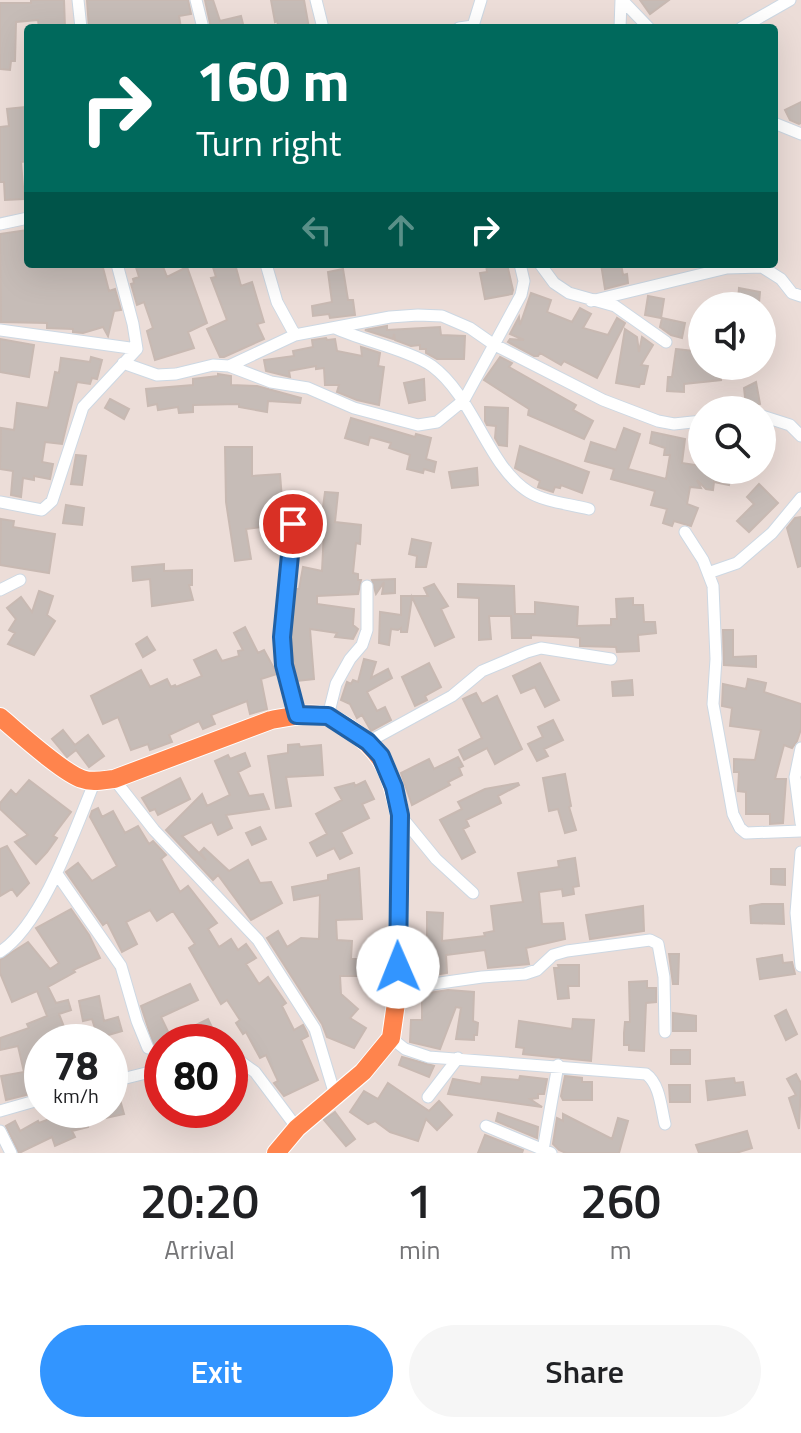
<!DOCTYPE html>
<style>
body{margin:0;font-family:"Titillium Web",sans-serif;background:#f6f6f6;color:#202124;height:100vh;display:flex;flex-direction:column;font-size:30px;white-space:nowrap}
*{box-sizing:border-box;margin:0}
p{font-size:26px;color:#757577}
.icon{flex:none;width:44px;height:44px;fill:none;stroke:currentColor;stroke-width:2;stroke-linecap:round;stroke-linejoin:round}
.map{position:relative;height:1153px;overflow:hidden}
.panel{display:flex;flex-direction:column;background:#fff;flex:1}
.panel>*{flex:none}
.top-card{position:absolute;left:24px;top:24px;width:754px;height:244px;border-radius:8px;box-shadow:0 8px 32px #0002;background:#00695c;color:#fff;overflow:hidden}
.controls{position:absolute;left:688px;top:292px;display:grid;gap:16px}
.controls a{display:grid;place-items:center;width:88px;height:88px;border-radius:50%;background:#fff;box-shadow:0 8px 32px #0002;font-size:40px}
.speed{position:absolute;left:24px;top:1024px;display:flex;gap:16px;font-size:40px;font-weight:700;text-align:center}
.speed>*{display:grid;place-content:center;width:104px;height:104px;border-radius:50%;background:#fff;box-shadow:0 8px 32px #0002;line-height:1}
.speed small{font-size:20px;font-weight:400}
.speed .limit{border:12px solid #d22;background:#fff;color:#111}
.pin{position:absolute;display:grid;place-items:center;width:68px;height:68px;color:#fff;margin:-34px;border:4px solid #fff;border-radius:50%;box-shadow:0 2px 8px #0007}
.me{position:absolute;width:88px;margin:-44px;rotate:359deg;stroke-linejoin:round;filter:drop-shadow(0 0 6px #0008)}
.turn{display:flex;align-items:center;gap:28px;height:168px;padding:0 40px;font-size:36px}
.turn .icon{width:104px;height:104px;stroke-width:2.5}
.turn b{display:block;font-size:56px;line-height:68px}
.lanes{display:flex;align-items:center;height:76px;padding:0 40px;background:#0003;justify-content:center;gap:40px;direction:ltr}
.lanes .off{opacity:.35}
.eta{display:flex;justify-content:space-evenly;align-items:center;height:136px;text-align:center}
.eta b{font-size:48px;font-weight:600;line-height:56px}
.cta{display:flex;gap:16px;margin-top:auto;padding:16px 40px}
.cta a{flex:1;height:92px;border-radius:48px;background:#3295ff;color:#fff;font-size:32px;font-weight:600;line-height:92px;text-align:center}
.cta a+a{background:#f6f6f6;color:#202124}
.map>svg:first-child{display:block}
</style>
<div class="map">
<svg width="801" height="1153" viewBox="0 0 801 1153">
<rect width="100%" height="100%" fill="#ecddd8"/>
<!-- building -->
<path fill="#c6bcb7" stroke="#c8b9b2" stroke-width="2" d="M31,0H64L65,28H39L38,20L16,22L15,61H11L10,70L0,69V3H31Z
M87,0H188L191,14L179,16L181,28H89Z
M205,0H213L220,21L241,16L244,28H211Z
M271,0H304L309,28H279L277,21L275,22Z
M640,0H669L650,14Z
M801,102V123L799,124L790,120L785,110Z
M25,107L28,121V161L21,162L24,199L5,200L4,182H0V127L9,126L7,109Z
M28,230V264H102L109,291L115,289L121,310L114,311L108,336L103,327L83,333L73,332V329L47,328V323L1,322L0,234Z
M135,264H162L167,277L187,267L207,323L188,332L194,348L155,360L147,331L153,328L144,302L137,305L131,284L134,283L133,279L139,277Z
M212,264H235L241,286L252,282L264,322L257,324L264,339L224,357H220L207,329L227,320L211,278L216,277Z
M486,264H507L513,290L512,294L485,299L480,273L487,272Z
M601,264H621L623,275L627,274L628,283L605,289Z
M343,269L348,300H353L355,315L330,318L329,314L313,316L312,306L332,302L328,272Z
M739,288L760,292L759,303L738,300Z
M531,293L551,300L547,312L572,322L580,308L591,314L583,328L608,335L617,318L625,323L597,378L564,361L561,365L540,353L538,356H534L508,342L510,339L524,340L510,334L519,317L520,325Z
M648,296L664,299L661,318L645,315Z
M662,318L685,323L682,338L671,335L660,327Z
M387,326V330L440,327L441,335L465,336L464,359H437L426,353V349H420V345L411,346L395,340L394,334L393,339L365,330Z
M625,329L637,337L639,352L642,337L653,345L641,365L648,366L644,384H640L639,387L616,383Z
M326,338L327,340L335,339L337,351L362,356L361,347L380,353L378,366L384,367L379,405L357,400L337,392L339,385H325L324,368L316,369V366L289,371L290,377L266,371L264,360L294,356L293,351L313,347L312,340Z
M0,339L34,345L29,377L0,372Z
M676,349L702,352V366H719L721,380L684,384V392L667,391L668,377H672Z
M91,357L102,360L97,379L92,378L90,384L77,382L62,444L45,442L42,462L53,464L50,479L34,476V480L23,478L21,497L11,495L13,471L0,469L1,428L14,430L17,403L48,408L55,372L59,373L61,358L90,362Z
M500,357L512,363L509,367L576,405L573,410L593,421L584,439L528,415L529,409L484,380Z
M218,374L231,376V385L257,386L301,398L300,403L268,401L267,412L239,407V404L193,405V412L179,413L178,407L158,410L157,404L148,406L146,389L193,385V379L218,376Z
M424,379L425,400L409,403L404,383Z
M756,382L760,404L746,406L744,388Z
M110,399L129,409L124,419L105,408Z
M485,407L508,408L507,446L499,445L495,438L496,426L487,425L485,421Z
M351,418L415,437L416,434L431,438L426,459L436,462L434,472L424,469L423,473L407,469L410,455L389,448L391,443L370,437L368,445L345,438Z
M624,428L640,434L628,469L666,479L670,455H664L665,448L650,443L652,432L685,439L682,463L702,466V470H731L729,485L714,482L713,490L706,489L697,480L701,488L690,487L687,504L698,508L691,526L674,521L672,526L663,523L667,509L651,505L655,491L611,479L614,469L585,461L591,442L616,450Z
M520,446L589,472L582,493L561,485L560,488L555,487L553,492L538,487L540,481L515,468Z
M225,447H252V476L280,474L284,524L246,529L251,559L235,561L226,502Z
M76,455L86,456L82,485L71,484Z
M477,468L478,485L452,488L449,472Z
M759,484L778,503L749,532L737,521L754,504L747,497Z
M325,492L338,493L335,522L361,525L360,544L356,543L353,573L358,574V580H361L358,594L317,596V604L354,609L353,625L358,629L353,639L335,637L337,633L310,629L314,679L297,681L291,637L295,589H299L303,567L322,571L324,531L320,530Z
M66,505L84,508L82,525L63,523Z
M801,517V566L798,567L787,528L795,518Z
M1,519L14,521L13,527L55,534L49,573L0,565Z
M412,539L431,543L426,567H416L417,556L409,554Z
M164,564V571L192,570V585H189L193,600L152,606L150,579L133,581L132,567Z
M395,579V593L382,594L384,582L376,594L372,580Z
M434,584L448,606L441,609L454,637L435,646L412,597L407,632H401V628L398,630L391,629L389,645L379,643L380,612L401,615V596H428L424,588Z
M458,584L514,586L515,614H535V602L578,607L577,626L611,625V619H617L616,599L633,598V605H643L644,622H655L656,633L638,635L639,651L617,652L616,647L580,646V638L573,637L531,635V638H512L511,616H489L491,639L479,640V598L458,597Z
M39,591L53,596L47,615L55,621L34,655L8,644L15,633L9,630L16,619L7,608L21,597L32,612Z
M245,627L258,653L264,650L277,674L261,679L267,709L250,714L247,701L211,715L215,724L203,729L199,721L169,735L172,742L150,750L148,744L131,750L118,717L103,724L91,696L141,670L150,687L167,679L171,687L175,685L176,687L202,676L194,660L216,650L222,661L239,656L238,651L243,650L234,633Z
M723,630H733V657L756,656V667L724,665Z
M147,637L155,650L143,657L136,644Z
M364,659L376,662L371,678L388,669L392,678L367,692L377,711L385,707L391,720L371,731L362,715L357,718L350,704L341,700L347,682L351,684L353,680L358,682Z
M429,663L441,687L425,696L427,700L415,706L402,677Z
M540,663L559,700L545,707L535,687L521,693L513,676Z
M748,679L766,683L764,692L801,704V729L797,741L792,748L784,745L775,779H786L783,823L770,824V814H746V792L738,791L739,772H734V759L755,760L761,730L730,726L732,708L722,706L723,684L746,689Z
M632,680L633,695L613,696L612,682Z
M476,693L482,704L497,696L522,749L495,764L487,748L464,760L459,750L482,738L463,699Z
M553,720L563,740L544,749L548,756L537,761L528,744L543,737L538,727Z
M63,730L75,745L88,735L104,756L89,767L76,750L67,757L52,739Z
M299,744L300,747L321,745L323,775L286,777L291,806L276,808L268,756L288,753V745Z
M245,753L250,766L238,772L249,796L263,794L269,809L226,815L232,828L218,835L212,822L182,836L206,860L200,852L204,848L229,871L248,860L260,883L271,882L282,903L251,920L218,875L213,880L166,830L202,794L207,806L230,795L215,761L228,755L230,759Z
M458,757L463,766L459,768L462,775L448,782L450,785L412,805L401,773L429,759L434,769Z
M565,774L571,806L569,807L576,830L565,833L558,809L549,811L543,778Z
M180,778L190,799L158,815L155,809L150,811L142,798Z
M29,780L71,812L53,836L57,838L47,852L36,864L15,842L28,835L0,809V803L11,790L16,795Z
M365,781L374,799L362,804L369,818L341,832L352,853L340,859L334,848L317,856L310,843L327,834L316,814L342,800L335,788L354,783L355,786Z
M518,783L519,785L498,796L501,803L466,820L469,826L463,829L475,852L462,859L440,820L462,809L458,802L485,789Z
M98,808L102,817L113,811L125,833L138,826L149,844L153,841L166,855L161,859L180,892L188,886L217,923L208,929L219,947L231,939L238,950L246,944L256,958L246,964L259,984L268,977L286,1003L282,1006L294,1030L303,1025L307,1033L308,1036L301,1040L318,1080L284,1096L274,1083L278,1081L266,1055L260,1058L246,1032L243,1034L236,1023L240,1020L227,1000L221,1004L189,948L195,944L173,911L157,921L150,910L126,922L137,944L122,952L107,922L103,925L66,872L78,863L92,881L117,866L90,817L92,811Z
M260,827L266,839L252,845L246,833Z
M7,846L29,883L17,896L12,889L0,896V849Z
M575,858L579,886L573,887L574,894L563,896L562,889L539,892L542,924L563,923L565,939L526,948L529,964L488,968L485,950L446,955L447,973L415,978L412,954H414L413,947H427V912L443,913L442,941L485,936L484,933L494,931L491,906L523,902L518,873L559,867L558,861Z
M359,868L362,919L336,920L337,940L352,941L351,959H368L369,976H340L341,994L358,1009L350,1018L366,1028L354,1048L327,1037L322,1024L267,938L278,931L287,947L301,938L319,939L320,895L294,900L292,887L328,880V875Z
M771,869H785V885L771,884Z
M762,904H783L784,924L751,923L750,906Z
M643,906L644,931L590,939L586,915Z
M71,909L89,935L100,958L73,970L75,972L48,987L56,1003L68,1000L71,1010L59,1014L66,1032L39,1042L42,1059V1091L6,1100L1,1076L24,1072L18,1046L0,1050V1038L29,1028L27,1024L47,1016L37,991L12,1002L0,973V960L28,942L50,969L59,963L36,928Z
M669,954H679L678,984H673Z
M782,955L783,963L792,962L795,974L760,979L757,959Z
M558,965H579V986H568L569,998L558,999L554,968H559Z
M647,981V988H656V1002L646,1003L644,1051L629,1050V1045H624V1033L625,1022H630L629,982Z
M190,984L198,1000L161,1017L173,1042H162V1061H159L141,1006Z
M448,990L474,992L473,1021L478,1023L477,1035H474V1040L456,1039L461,1008L456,1007L440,1049L410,1042L411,1020H422V994Z
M99,996L104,1021L118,1017L122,1031L98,1038L92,1019L83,1021L79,1001Z
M786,1010L797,1034L786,1040L775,1016Z
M673,1013L696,1016V1031H673Z
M208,1019L219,1042H200L192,1027Z
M573,1019L594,1020L591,1061L523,1054L524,1048L516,1047L519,1021L572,1029Z
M671,1050H690V1064H671Z
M402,1057L434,1066L429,1077L399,1065Z
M236,1071L247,1080L230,1101V1079Z
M796,1074L801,1083L799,1129L789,1098L796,1095L787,1079Z
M520,1076L547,1079L544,1094H538V1098L530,1099L542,1107L448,1094L453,1079L481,1084L482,1077L519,1080Z
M565,1076L582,1078V1082H592V1100H563L561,1096Z
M734,1078L735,1083L743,1082L745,1095L708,1100L706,1081Z
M388,1083L429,1111L439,1101L452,1115L437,1130L426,1119L418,1141L390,1132L375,1121L368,1124L350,1112L364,1091L378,1099Z
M669,1085H690V1102H670Z
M117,1089L124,1114L87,1122L88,1127L72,1131L75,1137L55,1146L52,1137L19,1153L6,1126L15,1121L20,1131L38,1121L39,1123L73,1110H110V1090Z
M335,1112L355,1139L346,1146L324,1120Z
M498,1113L538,1127L537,1138L496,1121Z
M563,1114L612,1139L618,1118L628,1121L619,1153H566L559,1150L553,1144L557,1118L563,1121Z
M747,1131L752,1148L736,1153H699L696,1145Z
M485,1135L523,1150L522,1153H478Z"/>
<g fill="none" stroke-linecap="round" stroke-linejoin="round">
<!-- minor casing -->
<g stroke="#cdd8e3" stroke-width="13">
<path id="minor" d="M78,0L81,28
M196,0L203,28
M316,0L323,28
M622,0L649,28
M473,26L481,0
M459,28L473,26
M620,28L621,0
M741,28L790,0
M774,123L801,134
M0,224L28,218
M266,264L277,302L295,335L390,317L418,315L442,316L470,328L493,344L603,400L658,421L674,424L702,421
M540,264L554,283L569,293L615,306L666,342
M591,301L727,268L762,267L781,279L792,293L801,296
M335,328C361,340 411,351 432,366C474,397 488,467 529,492C545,502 570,504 589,509
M0,330L137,349
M123,363L157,375L176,374L213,365L229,366L271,382L308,388L354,408L418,425L437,422L464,400L521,295L524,281L520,264
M229,366L295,335
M762,416L790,425L801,436
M0,502L42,510L52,501L83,407L137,349L133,324L117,264
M293,524L282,637L284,665L297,715
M685,532L703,560L713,586L716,659L713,704L733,814L740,828L746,833L801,831
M708,573L737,563L772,533L801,498
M0,590L20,580
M328,716L336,684L350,659L362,645L367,630V586
M368,742L452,696L482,671L527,652L541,648L611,659
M801,748L795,777L801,823
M114,779L154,830L258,940L315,1029L335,1095
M400,815L436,859L473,893
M801,852L796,913L801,966
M57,874L121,966L137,1021L148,1048
M0,952C43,924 75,829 95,781
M398,989L482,977L525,974L537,970L553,955L567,951L650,940L658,944L664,977L665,1032
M391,1038L405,1049L429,1057L646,1074C660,1084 661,1108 665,1124
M230,1054L255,1072L297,1128
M110,1082L162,1069
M428,1097L458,1058
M0,1111L42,1099
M486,1126L551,1153
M0,1131L11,1153
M543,1150L558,1065"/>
</g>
<!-- trunk casing -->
<g stroke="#fff" stroke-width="20">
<path id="trunk" d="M0,717C18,732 63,773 82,779C92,783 104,780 114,779L271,720C288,717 308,712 326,716C333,718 341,724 348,728C385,753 390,772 400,815L398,989L391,1038L363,1072L297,1128L276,1153"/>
</g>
<!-- minor -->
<use href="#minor" stroke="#fff" stroke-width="11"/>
<!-- trunk -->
<use href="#trunk" stroke="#ff844d" stroke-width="18"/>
</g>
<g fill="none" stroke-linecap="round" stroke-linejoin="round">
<!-- route casing -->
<g stroke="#2061a6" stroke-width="20">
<path id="route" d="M293,524L282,637L284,665L297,715L328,716L368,742L381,756L394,787L400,815L398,967"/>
</g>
<!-- route -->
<use href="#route" stroke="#3295ff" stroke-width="14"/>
</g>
</svg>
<div class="controls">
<a><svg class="icon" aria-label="sound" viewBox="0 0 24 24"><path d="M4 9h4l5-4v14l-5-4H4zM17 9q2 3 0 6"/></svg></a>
<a><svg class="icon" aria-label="search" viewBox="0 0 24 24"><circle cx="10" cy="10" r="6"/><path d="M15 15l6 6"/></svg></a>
</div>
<div class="speed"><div>78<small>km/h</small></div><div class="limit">80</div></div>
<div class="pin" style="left:293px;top:524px;background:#d93025"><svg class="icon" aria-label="arrive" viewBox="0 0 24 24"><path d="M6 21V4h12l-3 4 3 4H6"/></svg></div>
<svg class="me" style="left:398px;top:967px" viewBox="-20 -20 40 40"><circle r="19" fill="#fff"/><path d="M0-13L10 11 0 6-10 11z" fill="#3295ff"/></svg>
<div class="top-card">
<div class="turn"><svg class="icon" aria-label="right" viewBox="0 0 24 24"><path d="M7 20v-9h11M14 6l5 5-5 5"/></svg><div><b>160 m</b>Turn right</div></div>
<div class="lanes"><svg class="icon off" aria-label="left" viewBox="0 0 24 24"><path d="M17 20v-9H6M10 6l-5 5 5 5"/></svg><svg class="icon off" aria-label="ahead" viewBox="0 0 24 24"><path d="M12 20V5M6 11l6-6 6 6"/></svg><svg class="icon" aria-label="right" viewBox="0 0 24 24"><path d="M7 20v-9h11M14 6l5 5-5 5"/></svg></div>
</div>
</div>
<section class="panel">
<div class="eta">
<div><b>20:20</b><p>Arrival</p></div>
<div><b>1</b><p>min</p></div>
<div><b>260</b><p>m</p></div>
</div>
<div class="cta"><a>Exit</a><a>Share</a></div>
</section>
